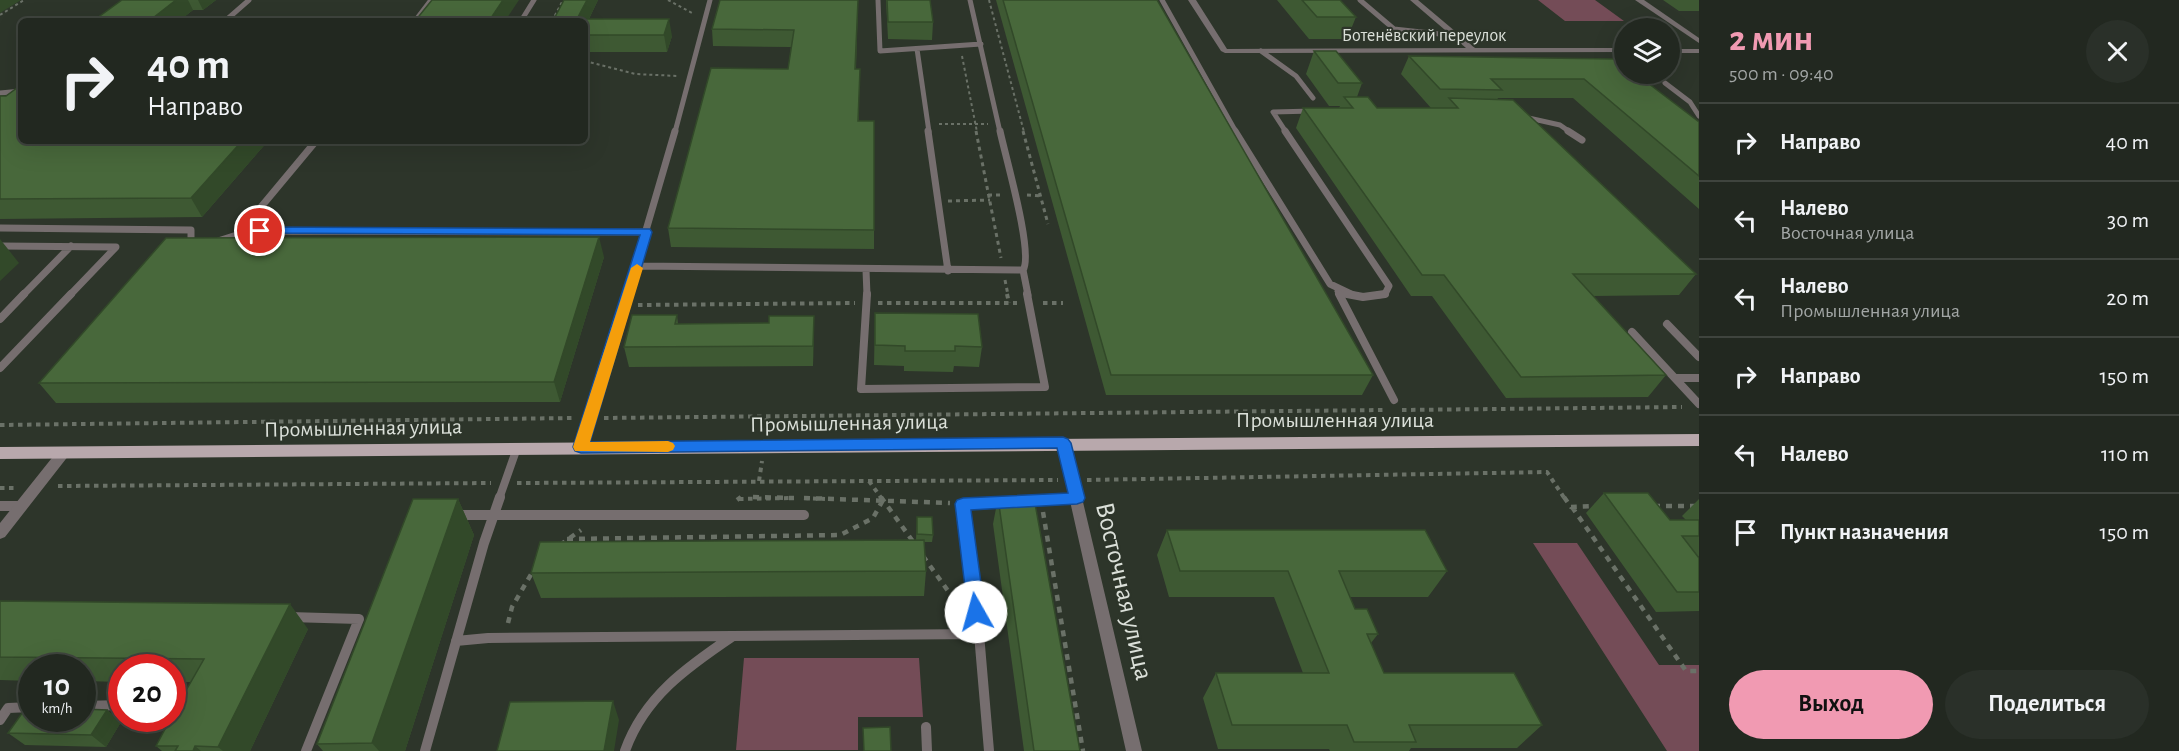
<!DOCTYPE html>
<html lang="ru">
<meta charset="utf-8">
<style>
body{margin:0;font-family:"Alegreya Sans",sans-serif;background:#2a3029;color:#f1f3f6;height:100vh;display:flex;flex-direction:column;font-size:22px;white-space:nowrap}
*{box-sizing:border-box;margin:0}
p{font-size:20px;color:#a2a6a5}
.icon{flex:none;width:33px;height:33px;fill:none;stroke:currentColor;stroke-width:2;stroke-linecap:round;stroke-linejoin:round}
.map{position:relative;flex:1;overflow:hidden}
.side{display:flex;flex-direction:column;background:#222820;width:480px}
.side>*{flex:none}
.banner{position:absolute;left:18px;top:18px;width:570px;height:126px;border-radius:9px;box-shadow:0 6px 24px #0002,0 0 0 2px #3f443e;background:#222820;color:#f1f3f6;overflow:hidden}
.fabs{position:absolute;left:1614px;top:18px;display:grid;gap:12px}
.fabs a{display:grid;place-items:center;width:66px;height:66px;border-radius:50%;background:#222820;box-shadow:0 6px 24px #0002,0 0 0 2px #3f443e;font-size:30px}
.speed{position:absolute;left:18px;top:654px;display:flex;gap:12px;font-size:30px;font-weight:700;text-align:center}
.speed>*{display:grid;place-content:center;width:78px;height:78px;border-radius:50%;background:#222820;box-shadow:0 6px 24px #0002,0 0 0 2px #3f443e;line-height:1}
.speed small{font-size:15px;font-weight:400}
.speed .limit{border:9px solid #d22;background:#fff;color:#111}
.pin{position:absolute;display:grid;place-items:center;width:51px;height:51px;color:#fff;margin:-26px;border:3px solid #fff;border-radius:50%;box-shadow:0 2px 6px #0007}
.me{position:absolute;width:66px;margin:-33px;rotate:353deg;stroke-linejoin:round;filter:drop-shadow(0 0 4px #0008)}
.turn{display:flex;align-items:center;gap:21px;height:126px;padding:0 30px;font-size:27px}
.turn .icon{width:78px;height:78px;stroke-width:2.5}
.turn b{display:block;font-size:42px;line-height:51px}
.round{display:grid;place-items:center;flex:none;width:63px;height:63px;border-radius:32px;background:#2a3029}
.headline{display:flex;align-items:center;justify-content:space-between;height:102px;padding:0 30px}
h1{font-size:36px;font-weight:600;line-height:45px;color:#f19ab2}
.primary-button{display:flex;gap:12px;margin-top:auto;padding:12px 30px}
.primary-button a{flex:1;height:69px;border-radius:36px;background:#f19ab2;color:#111;font-size:24px;font-weight:600;line-height:69px;text-align:center}
.primary-button a+a{background:#2a3029;color:#f1f3f6}
ul{padding:0;list-style:none}
li{display:flex;align-items:center;gap:18px;height:78px;padding:0 30px;border-top:2px solid #3f443e}
li div{flex:1}
li b{display:block;font-size:22px}
li em{font-style:normal}
main{display:flex;flex:1;min-height:0}
.map>svg:first-child{display:block}
</style>
<main>
<div class="map">
<svg width="1699" height="751" viewBox="0 0 1699 751">
<rect width="100%" height="100%" fill="#2d352a"/>
<!-- green -->
<path fill="#744c57" d="M1538,0H1595L1624,21H1565Z
M1533,543H1577L1659,665H1699V751H1667Z
M744,658H919L923,717H858V750H736Z"/>
<g fill="none" stroke-linecap="round" stroke-linejoin="round">
<!-- path-far3 -->
<path stroke="#6a7167" stroke-width="2" stroke-dasharray="3 3" stroke-linecap="butt" d="M668,0L694,14
M989,0L1024,132
M0,15L24,0
M552,21L563,0
M962,56L977,132
M585,61L635,74L678,76
M939,124H988"/>
<!-- path-far2 -->
<path stroke="#6a7167" stroke-width="3" stroke-dasharray="4 4" stroke-linecap="butt" d="M976,131L1001,258
M1023,131L1048,224
M988,195H1004
M1027,195L1041,196
M948,201L990,200
M1005,280L1008,295"/>
<!-- path-far1 -->
<path stroke="#6a7167" stroke-width="4" stroke-dasharray="4.5 4.5" stroke-linecap="butt" d="M1007,294L1009,303
M878,303H1017
M1043,303H1063
M638,305L855,303
M1402,410L1682,407
M604,418L1385,410
M0,425L575,418
M765,432L767,416
M1087,480L1547,472L1565,499
M759,481L762,461
M869,481L882,499
M517,483L1058,480
M58,486L491,483
M0,488H17
M804,498L825,499
M739,499L794,498"/>
<!-- path -->
<path stroke="#6a7167" stroke-width="4.5" stroke-dasharray="6 6" stroke-linecap="butt" d="M753,497L794,498
M881,497L914,543
M1564,497L1571,507L1595,506
M804,498L950,503
M737,500L741,497
M1654,506H1699
M1572,507L1686,671H1699
M1043,512L1083,751
M567,539L840,535L873,518L883,500
M560,545L581,530
M923,556L961,609
M508,623L512,607L533,571"/>
<!-- service-far3 -->
<path stroke="#766e6f" stroke-width="5" d="M878,0L880,51L981,44
M970,0L1000,132
M1162,0L1236,132
M1360,0L1394,29L1458,36
M225,21L249,0
M415,21L431,0
M521,21L534,0
M917,49L929,132
M1261,51L1296,76L1313,98
M1665,83L1690,102L1699,116
M0,93L21,91
M1524,117L1560,125L1570,132
M675,132L710,0
M1286,132L1273,112L1313,111"/>
<!-- service-far2 -->
<path stroke="#766e6f" stroke-width="7" d="M928,131L948,271
M1235,131L1330,284L1353,295
M1285,131L1389,286L1385,294L1378,295
M1568,131L1582,140
M316,141L261,207L243,233L260,231L646,232
M0,228L191,230V246
M218,241L243,233
M0,246L116,247L70,295
M637,266L1023,270C1034,254 1005,155 1000,131
M866,270L867,295
M1023,270L1028,295
M1338,291L1340,295
M23,295L71,246
M627,295L675,131"/>
<!-- service-far1 -->
<path stroke="#766e6f" stroke-width="8" d="M867,294L861,389L1045,387L1027,294
M1339,294L1394,400
M1347,294L1363,297L1385,294
M0,319L24,294
M1667,324L1699,357
M1632,332L1699,404
M0,368L71,294
M1675,378H1699
M581,447L627,294
M499,499L517,448
M1064,499L1077,498"/>
<!-- service -->
<path stroke="#766e6f" stroke-width="10" d="M1024,501L1077,498
M0,506H22
M456,515H804
M289,617L359,619L306,751
M456,641L488,638L979,634
M172,704H190
M82,706L122,705
M0,720L8,708L32,707
M926,727L927,751
M425,751L484,543L500,497
M625,751C644,697 687,667 733,636
M989,751L979,634L963,504L1008,501"/>
<!-- minor -->
<path fill="#766e6f" fill-rule="evenodd" d="M1188,0H1196L1227,49L1466,48L1410,0H1418L1475,48H1624V52L1225,53L1221,51Z
M1670,49H1699V53H1670Z
M1063,438L1068,440L1069,443L1142,751H1126L1057,443L1058,440Z
M64,447L69,449L71,452L69,455L5,537L0,539V523L59,449Z"/>
<!-- tertiary -->
<path fill="#766e6f" fill-rule="evenodd" d="M1635,0H1644L1699,38V43Z"/>
<!-- primary -->
<path fill="#b8a8ac" fill-rule="evenodd" d="M1699,434V446L0,459V447Z"/>
</g>
<!-- wall -->
<path fill="#3e5933" d="M122,0H216L203,10H193L179,21H93Z
M564,0H598L589,19L672,36L667,52H585V21Z
M858,0L856,69L859,121L874,230V249L671,247L668,228L788,69L791,47L713,46L712,29Z
M886,0H930L933,22L932,40L888,39Z
M996,0H1157L1373,375L1362,395H1106Z
M1277,0H1340L1356,17L1347,39H1309Z
M1663,0H1699V11H1679Z
M1314,51L1362,83L1357,97L1377,108H1431L1401,74L1409,56L1617,59L1699,122V209L1573,98H1498L1497,100L1696,274L1679,295L1593,296L1666,375L1648,397L1506,398L1432,296H1411L1296,128L1303,108H1339L1340,106H1329L1306,74Z
M0,96L268,141L202,217L0,219Z
M604,257L560,402L56,403L39,383Z
M875,313L982,347L979,367L954,366L953,372L904,371V366L874,365Z
M677,315L678,324L769,323L814,316L813,366L629,367L624,347Z
M1604,493L1670,520H1686L1682,516L1699,499V556H1697L1699,558V611L1656,612L1586,513Z
M998,498L1080,751H1024L993,524Z
M458,499L474,535L405,751H323L317,744Z
M917,517L933,535L932,542H924L926,571L924,596L541,598L531,573L916,540Z
M1167,530L1447,571L1428,597H1350L1355,609L1378,634L1371,643L1384,673L1542,725L1517,748H1411L1409,751H1330L1329,749H1218L1203,698L1216,673H1303L1274,597H1169L1157,555Z
M0,601L308,629L250,751H162L156,746L191,682H172V668H122V682L82,681V668H32V681L0,680Z
M107,710L121,722L106,747L25,745L8,733Z"/>
<!-- shaded-wall -->
<path fill="#324929" d="M0,0H21L0,13Z
M176,0H188L193,10L179,21H149Z
M198,0H216L203,10Z
M503,0H519L505,21H489Z
M587,0H598L585,27L577,19Z
M669,19L672,36L667,52L664,35Z
M242,141H268L202,217L191,198Z
M599,237L604,257L560,402L554,382Z
M0,239L19,263L0,281Z
M814,316V336L813,366V346Z
M458,499L474,535L405,751H379L372,743Z
M290,604L308,629L250,751H223L218,747Z
M613,701L619,720L614,751H604Z
M107,710L121,722L106,747L91,735Z
M195,746L201,751H193Z"/>
<!-- building -->
<path fill="#48683b" stroke="#324929" stroke-width="1.5" d="M122,0H176L149,21H93Z
M432,0H503L489,21H415Z
M564,0H587L577,19H669L664,35H585V21H553Z
M720,0H858L855,69H860L858,121H874V230L668,228L711,68L788,69L794,30L712,29Z
M887,0H930L933,22H888Z
M1003,0H1157L1373,375H1111Z
M1302,0H1340L1356,17H1317Z
M1314,51H1336L1362,83H1338Z
M1409,56L1617,59L1624,64V74H1636L1699,122V176L1584,79H1491L1502,90L1440,89Z
M21,85V141H242L191,198L0,199V96H6Z
M1344,97H1368L1377,108H1458L1449,98L1513,100L1696,274H1573L1666,375L1521,377L1444,275H1422L1303,108H1353Z
M599,237L554,382L39,383L166,238Z
M875,313L978,314L982,347L955,346V351H905V346L875,345Z
M632,315H677L675,324L769,323V316H814L813,346L624,347Z
M1604,493H1648L1670,520H1699V536H1682L1699,558V592H1677Z
M998,498H1034L1080,751H1034Z
M413,499H458L372,743L317,744Z
M917,517H932L933,535L917,534Z
M1167,530H1425L1447,571H1339L1355,609H1367L1378,634H1367L1384,673H1514L1542,725H1409L1416,742H1354L1347,725H1232L1216,673H1329L1288,571H1180Z
M924,540L926,571L531,573L540,542Z
M0,601L290,604L218,747L195,746L193,751H175L178,746H156L171,718H172V715L204,659L0,657Z
M613,701L604,751H497L510,702Z
M25,709H32V718H82V709L107,710L91,735L8,733Z
M890,727L891,751H864L863,728Z"/>
<!-- route -->
<path fill="#1a73e8" stroke="#114b97" stroke-width="1.5" d="M260,227L650,229L652,232L590,442L1063,437L1068,439L1071,443L1085,498L1083,502L1077,504L971,510L985,612L982,617L976,620L970,617L968,612L955,504L957,500L963,498L1068,493L1057,448L581,453L575,451L573,447L640,235L256,233L254,231Z"/>
<!-- slow -->
<path fill="#f59e0b" d="M637,264L643,268L590,442L668,441L673,443L675,446L673,450L668,452L575,451L573,447L631,268Z"/>
<g text-anchor="middle" stroke-width="4.5" stroke-linejoin="round" paint-order="stroke">
<!-- far-street labels -->
<g font-size="18" fill="#dbe0d9" stroke="#2d352a">
<text x="1424" y="41">Ботенёвский переулок</text>
</g>
<!-- street labels -->
<g font-size="22" fill="#dbe0d9" stroke="#2d352a">
<text x="1335" y="427">Промышленная улица</text>
<text transform="translate(849 422) rotate(-1)" y="8">Промышленная улица</text>
<text transform="translate(363 427) rotate(-1)" y="8">Промышленная улица</text>
</g>
<!-- near-street labels -->
<g font-size="27" fill="#dbe0d9" stroke="#2d352a">
<text transform="translate(1125 591) rotate(77)" y="9">Восточная улица</text>
</g>
</g>
</svg>
<div class="fabs">
<a><svg class="icon" aria-label="layers" viewBox="0 0 24 24"><path d="M12 4l9 5-9 5-9-5zM3 14l9 5 9-5"/></svg></a>
</div>
<div class="speed"><div>10<small>km/h</small></div><div class="limit">20</div></div>
<div class="pin" style="left:260px;top:231px;background:#d93025"><svg class="icon" aria-label="arrive" viewBox="0 0 24 24"><path d="M6 21V4h12l-3 4 3 4H6"/></svg></div>
<svg class="me" style="left:976px;top:612px" viewBox="-20 -20 40 40"><circle r="19" fill="#fff"/><path d="M0-13L10 11 0 6-10 11z" fill="#1a73e8"/></svg>
<div class="banner">
<div class="turn"><svg class="icon" aria-label="right" viewBox="0 0 24 24"><path d="M7 20v-9h11M14 6l5 5-5 5"/></svg><div><b>40 m</b>Направо</div></div>
</div>
</div>
<section class="side">
<div class="headline"><div><h1>2 мин</h1><p>500 m · 09:40</p></div><a class="round"><svg class="icon" aria-label="close" viewBox="0 0 24 24"><path d="M6 6l12 12M18 6L6 18"/></svg></a></div>
<ul>
<li><svg class="icon" aria-label="right" viewBox="0 0 24 24"><path d="M7 20v-9h11M14 6l5 5-5 5"/></svg><div><b>Направо</b></div><em>40 m</em></li>
<li><svg class="icon" aria-label="left" viewBox="0 0 24 24"><path d="M17 20v-9H6M10 6l-5 5 5 5"/></svg><div><b>Налево</b><p>Восточная улица</p></div><em>30 m</em></li>
<li><svg class="icon" aria-label="left" viewBox="0 0 24 24"><path d="M17 20v-9H6M10 6l-5 5 5 5"/></svg><div><b>Налево</b><p>Промышленная улица</p></div><em>20 m</em></li>
<li><svg class="icon" aria-label="right" viewBox="0 0 24 24"><path d="M7 20v-9h11M14 6l5 5-5 5"/></svg><div><b>Направо</b></div><em>150 m</em></li>
<li><svg class="icon" aria-label="left" viewBox="0 0 24 24"><path d="M17 20v-9H6M10 6l-5 5 5 5"/></svg><div><b>Налево</b></div><em>110 m</em></li>
<li><svg class="icon" aria-label="arrive" viewBox="0 0 24 24"><path d="M6 21V4h12l-3 4 3 4H6"/></svg><div><b>Пункт назначения</b></div><em>150 m</em></li>
</ul>
<div class="primary-button"><a>Выход</a><a>Поделиться</a></div>
</section>
</main>
